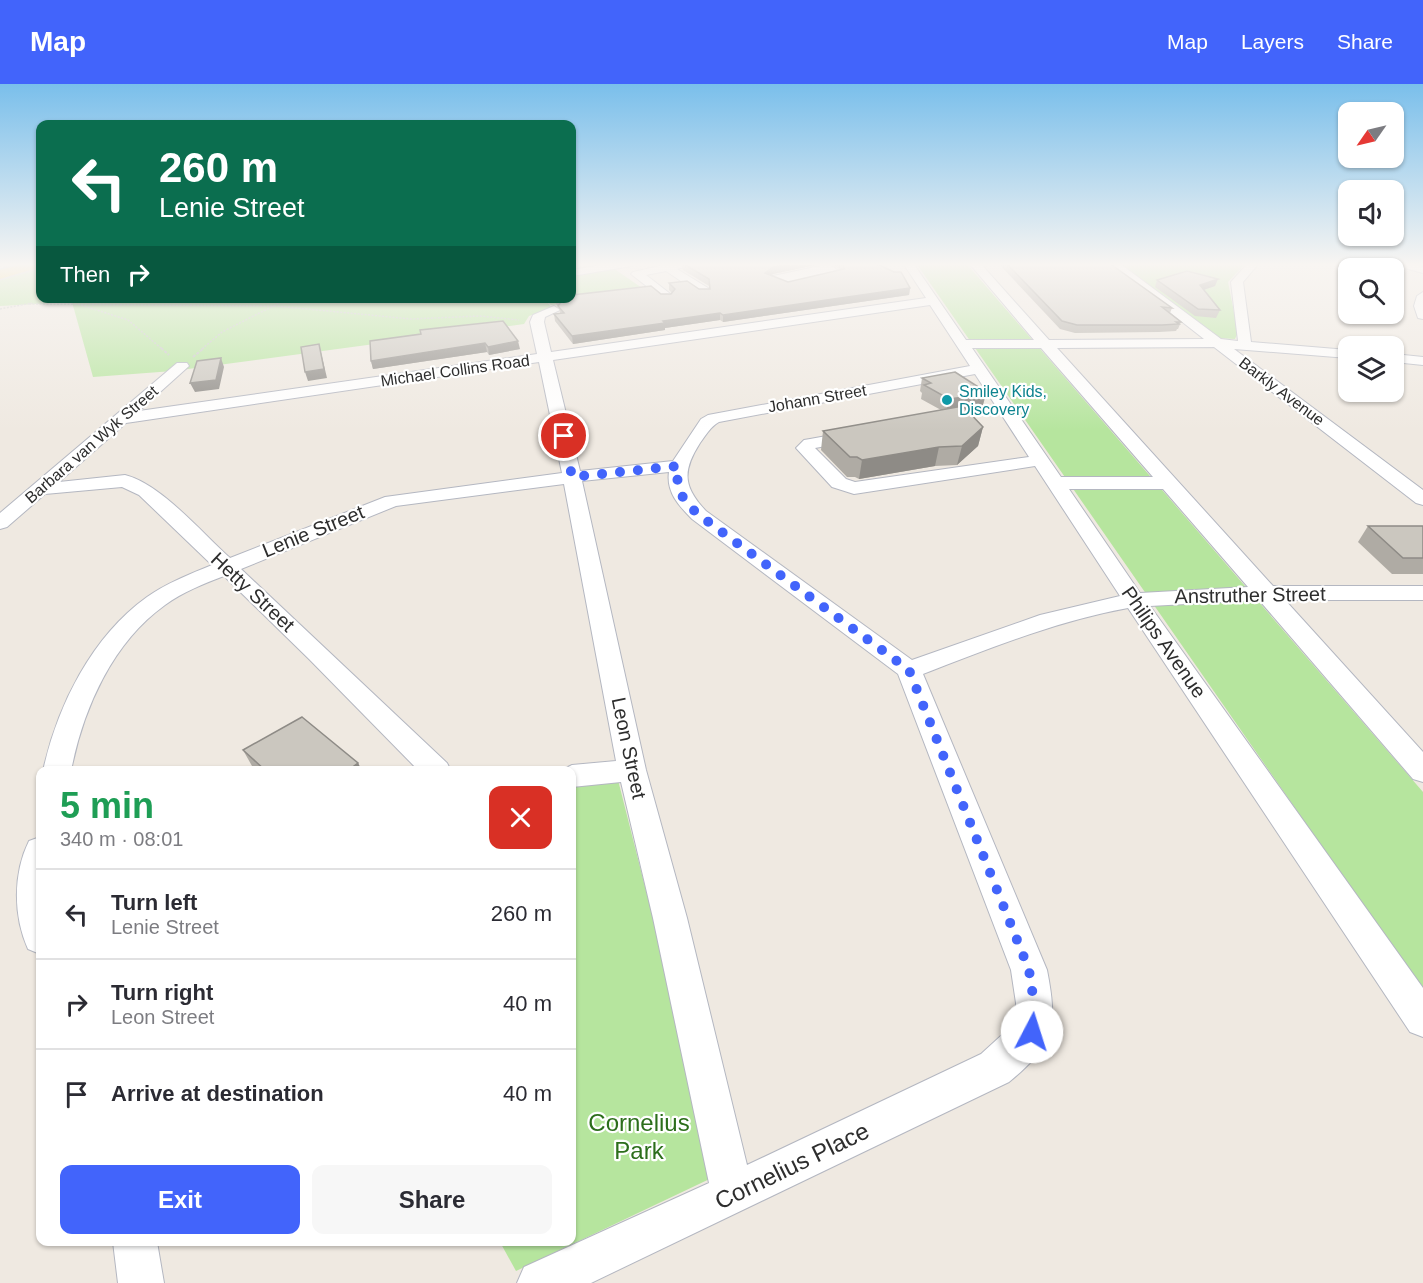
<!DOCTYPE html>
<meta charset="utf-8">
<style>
body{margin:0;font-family:Helvetica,sans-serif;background:#f7f7f7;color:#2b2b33;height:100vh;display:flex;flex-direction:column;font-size:22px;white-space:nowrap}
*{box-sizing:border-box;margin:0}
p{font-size:20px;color:#7c7c81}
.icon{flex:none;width:33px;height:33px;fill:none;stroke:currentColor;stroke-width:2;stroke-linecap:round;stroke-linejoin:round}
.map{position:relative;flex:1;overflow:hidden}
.side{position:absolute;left:36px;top:682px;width:540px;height:480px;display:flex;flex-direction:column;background:#fff;border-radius:12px;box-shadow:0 2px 4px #0004}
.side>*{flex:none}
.banner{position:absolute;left:36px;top:36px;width:540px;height:183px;border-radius:12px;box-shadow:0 2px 4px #0004;background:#0b6e4f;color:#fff;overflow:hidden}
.needle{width:39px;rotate:236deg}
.buttons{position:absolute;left:1338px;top:18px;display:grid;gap:12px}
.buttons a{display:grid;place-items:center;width:66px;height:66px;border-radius:12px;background:#fff;box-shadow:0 2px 4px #0004;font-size:30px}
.pin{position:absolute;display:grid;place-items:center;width:51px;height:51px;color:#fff;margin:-26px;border:3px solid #fff;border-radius:50%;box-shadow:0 2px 6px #0007}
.me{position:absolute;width:66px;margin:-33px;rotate:5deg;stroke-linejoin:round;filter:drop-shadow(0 0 4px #0008)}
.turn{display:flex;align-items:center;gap:21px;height:126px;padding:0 24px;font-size:27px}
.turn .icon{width:78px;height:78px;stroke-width:2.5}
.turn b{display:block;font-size:42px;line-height:51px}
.then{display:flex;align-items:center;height:57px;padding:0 24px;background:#0003;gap:12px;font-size:22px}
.round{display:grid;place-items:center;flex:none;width:63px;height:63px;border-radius:12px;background:#f7f7f7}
.summary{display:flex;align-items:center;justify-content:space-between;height:102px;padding:0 24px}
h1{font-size:36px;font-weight:600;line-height:45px;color:#1e9e55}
.primary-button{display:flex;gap:12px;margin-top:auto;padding:12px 24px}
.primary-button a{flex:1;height:69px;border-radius:12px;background:#4264fb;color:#fff;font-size:24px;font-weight:600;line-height:69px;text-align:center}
.primary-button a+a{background:#f7f7f7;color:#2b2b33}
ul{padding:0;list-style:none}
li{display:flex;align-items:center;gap:18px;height:90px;padding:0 24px;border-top:2px solid #e1e1e2}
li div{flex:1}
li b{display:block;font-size:22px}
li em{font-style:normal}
header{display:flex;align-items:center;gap:36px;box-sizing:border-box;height:84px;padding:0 30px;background:#4264fb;color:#fff}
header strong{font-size:28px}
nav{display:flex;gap:33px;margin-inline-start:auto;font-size:21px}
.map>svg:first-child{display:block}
</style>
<header>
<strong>Map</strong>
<nav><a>Map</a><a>Layers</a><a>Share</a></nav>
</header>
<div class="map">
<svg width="1423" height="1199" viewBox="0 0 1423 1199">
<rect width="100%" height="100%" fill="#efe9e1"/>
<!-- green -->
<path fill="#b6e59e" d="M916,179H966L1423,708V908Z
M1116,179H1246L1228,198L1238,248L1235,255L1218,254Z
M40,181V214H544L552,224L529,232L524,240L173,287L93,293L72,218L0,222V195Z
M613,184L648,208L551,221L545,215L572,214V191Z
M617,692L718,1091L516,1187L500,1158H572V695Z"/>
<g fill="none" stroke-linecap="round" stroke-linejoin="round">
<!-- minor casing -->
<g stroke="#b4b7c1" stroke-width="2">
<path id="minor" d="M613,179H636L631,182L572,192V186Z
M673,179H692L691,181L677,185L708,204V210H700L666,187L646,191L673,212L671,215H663L631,190L633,188Z
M817,179H828L842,190L836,193L787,203L767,195L773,192L820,182Z
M903,179H913L966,256H1034L969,179H980L1049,256L1204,255L1107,179H1119L1221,255L1238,257L1231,198L1248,179H1259L1243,198L1251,258L1348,266V274L1234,265L1423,406V421L1416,419L1214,263L1057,264L1273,502H1423V516H1285L1423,668V698L1413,695L1259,516L1150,522L1423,904V953L1410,948L1128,524C1057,537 990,564 923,590L1047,886C1058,942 1054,961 1009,998L591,1199H517L524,1183L709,1099L653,834L621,698L572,703V687H560L572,681L616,677L564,400L396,422L241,485L447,679L451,687H419L309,575L224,492C203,500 183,508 165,521C112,559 83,625 71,687H43C57,623 91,553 147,513C167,499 190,490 212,481L139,411L122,403L45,410L7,443L0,445V429L177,279H187L189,282L139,327L537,270L530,238L533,231L554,222L560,226L545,233L544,238L551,268L926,214ZM930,221L970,282L708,331L701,335L673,377L580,387L553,276ZM972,264H1041L1153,393H1061ZM539,278L562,389L385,413L230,474C202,449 161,400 125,391L59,398L126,339ZM975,290L1029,373L855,398L846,395L815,364L860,356L862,352L860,348L854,347L810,355L804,356L796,364L832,403L854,410L1035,382L1120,512L1040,531L912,576L706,427C683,403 682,387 700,359C706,351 710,343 719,338ZM669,388C666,408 679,422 692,435L898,590L1011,886L1016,919L1015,939L981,970L747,1081L687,834L646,686L582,397ZM1069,405H1163L1248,503L1140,509Z
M1393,179H1409L1423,183V189L1394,181Z
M1423,208V235L1418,234L1414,222L1417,212Z
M1394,270L1423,273V281L1394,278Z
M40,753V870L28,865C13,832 13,789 29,757Z
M113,1158H157L164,1199H118Z"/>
</g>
<!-- major casing -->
<g stroke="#c9c9c9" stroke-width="3">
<path id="major" d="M26,179H40V183L0,195V186Z"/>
</g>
<!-- path-far1 -->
<path stroke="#c9c9c9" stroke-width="1.5" stroke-dasharray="2 1.5" stroke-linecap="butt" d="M42,218L63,214
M29,220L276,222L411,235L480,232L519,236
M81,221L128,236L162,265
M0,225L32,219
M202,265L222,248L289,214"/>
<!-- path -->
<path stroke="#c9c9c9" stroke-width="2" stroke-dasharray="3 1.5" stroke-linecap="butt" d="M161,264L169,271
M193,273L204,264"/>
<!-- minor -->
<use href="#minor" fill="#fff" fill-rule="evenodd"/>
<!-- major -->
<use href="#major" fill="#f2d163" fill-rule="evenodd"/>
</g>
<!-- wall -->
<path fill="#afaba4" d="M682,179L815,181L773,190L771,191L788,198L841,186L831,179H875L910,204L909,211L723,238L720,236L665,244V246L573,260L555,237L554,230L560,229L559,223L556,220L555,214L661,210H671L672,209L669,206V199L699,205H709V202L683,186Z
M998,179H1109L1172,224L1170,229L1181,238L1178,245H1177L1176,247L1159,248L1075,249L1060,245Z
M1157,196L1215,202L1204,206L1220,226L1216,234L1195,232L1155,203Z
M421,250L520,265L489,271L487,268L373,285L371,277Z
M922,294L983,306V308L986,310L982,324L967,326L983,343L978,362L957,381L935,382L859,395L855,393H847L821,366L823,347L941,326L921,315L922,309L920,307Z
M1368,442H1423V490H1392L1358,458Z
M243,666L358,679L362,687H258L252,682Z"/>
<!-- shaded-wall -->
<path fill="#8e8b86" d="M795,179H816L815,181L773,190L765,196V189L773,183Z
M1218,195L1215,202L1197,208L1200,201Z
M910,204L909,211L723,238V231Z
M720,229V236L665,244V246L573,260L572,252L663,237Z
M518,257L520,265L489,271L488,263Z
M485,259L487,268L373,285L371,277Z
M319,260L327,294L308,297L305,288Z
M221,274L224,283L219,305L195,308L190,299Z
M983,306L982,311L986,310L982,324L946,329L949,315Z
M983,343L978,362L957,381L962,362Z
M939,363L935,382L859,395L862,376Z
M358,679L362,687H347Z"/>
<!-- building -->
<path fill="#cbc7bf" stroke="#8e8b86" stroke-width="1.5" d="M682,179H795L773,183L765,189L788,198L844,185V182L840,179H875L894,188H901L910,204L723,231L720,229L663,237L665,239L572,252L554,230L564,229L558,222L561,218L556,214H572V211L651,202L661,210H671L675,205L669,199L687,197L699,205H710L709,195Z
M1006,179H1109L1172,224L1162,223L1181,238H1176L1179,240L1162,241H1077L1062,237Z
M1187,187L1218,195L1200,201L1220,226L1198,225L1157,196Z
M503,237L518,257L488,263L485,259L371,277L370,257L421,250L420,246Z
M319,260L324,285L305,288L301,263Z
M221,274L216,296L190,299L197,277Z
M955,288L983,306L981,307L986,310L949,315L924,301L931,299L922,294Z
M963,322L983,343L962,362L939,363L862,376L857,373H850L823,347Z
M1368,442H1423V474H1403Z
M302,633L358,679L347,687H266L243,666Z"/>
<!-- sky -->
<linearGradient id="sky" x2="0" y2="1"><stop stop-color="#7abfeb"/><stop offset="0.52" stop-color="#f8f5f2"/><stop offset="1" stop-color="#f8f5f2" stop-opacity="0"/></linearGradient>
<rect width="1423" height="347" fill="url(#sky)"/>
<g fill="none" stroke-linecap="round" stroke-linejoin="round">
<!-- route -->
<path stroke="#4264fb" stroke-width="10" stroke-dasharray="0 18" d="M564,352L572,393L678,382C675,405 682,416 699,431L909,586L1029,886L1036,932L1032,948"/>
</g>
<!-- markers -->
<circle fill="#0f9aa8" stroke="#fff" stroke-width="2" cx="947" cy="316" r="6"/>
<g text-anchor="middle" stroke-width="4.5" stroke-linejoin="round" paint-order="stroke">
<!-- far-street labels -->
<g font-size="16" fill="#2e2e2e" stroke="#fff">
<text transform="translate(455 286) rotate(-8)" y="6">Michael Collins Road</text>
<text transform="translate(1282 307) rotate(37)" y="6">Barkly Avenue</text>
<text transform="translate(817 314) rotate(-10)" y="6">Johann Street</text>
<text transform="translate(91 360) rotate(-41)" y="6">Barbara van Wyk Street</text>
</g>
<!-- far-culture labels -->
<g font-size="16" fill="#0d838f" stroke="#fff" text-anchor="start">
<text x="959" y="313">Smiley Kids,<tspan x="959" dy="18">Discovery</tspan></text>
</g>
<!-- street labels -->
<g font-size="20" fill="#2e2e2e" stroke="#fff">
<text transform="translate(313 447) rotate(-22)" y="7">Lenie Street</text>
<text transform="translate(253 508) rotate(43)" y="7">Hetty Street</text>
<text transform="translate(1250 511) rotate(-1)" y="7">Anstruther Street</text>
<text transform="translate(1164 558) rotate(55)" y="7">Philips Avenue</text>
<text transform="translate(629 664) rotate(78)" y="7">Leon Street</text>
</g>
<!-- near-park labels -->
<g font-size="24" fill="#2c6e1b" stroke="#fff">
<text x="639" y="1047">Cornelius<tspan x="639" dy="28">Park</tspan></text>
</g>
<!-- near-street labels -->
<g font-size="24" fill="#2e2e2e" stroke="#fff">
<text transform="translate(792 1082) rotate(-26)" y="8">Cornelius Place</text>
</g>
</g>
</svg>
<div class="buttons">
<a><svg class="needle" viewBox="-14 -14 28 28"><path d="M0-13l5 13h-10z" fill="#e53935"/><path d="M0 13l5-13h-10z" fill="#7c7c81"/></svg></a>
<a><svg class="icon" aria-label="sound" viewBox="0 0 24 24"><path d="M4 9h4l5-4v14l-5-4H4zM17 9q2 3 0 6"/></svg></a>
<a><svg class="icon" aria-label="search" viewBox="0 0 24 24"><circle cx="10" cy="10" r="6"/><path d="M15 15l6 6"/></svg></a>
<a><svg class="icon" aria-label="layers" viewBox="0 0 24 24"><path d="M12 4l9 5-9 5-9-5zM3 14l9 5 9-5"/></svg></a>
</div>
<div class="pin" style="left:564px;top:352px;background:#d93025"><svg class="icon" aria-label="arrive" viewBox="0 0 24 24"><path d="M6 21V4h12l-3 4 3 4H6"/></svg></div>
<svg class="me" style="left:1032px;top:948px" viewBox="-20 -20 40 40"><circle r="19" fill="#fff"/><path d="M0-13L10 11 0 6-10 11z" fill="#4264fb"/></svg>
<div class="banner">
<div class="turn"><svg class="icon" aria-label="left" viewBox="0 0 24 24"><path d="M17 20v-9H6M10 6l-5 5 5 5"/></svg><div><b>260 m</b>Lenie Street</div></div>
<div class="then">Then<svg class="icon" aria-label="right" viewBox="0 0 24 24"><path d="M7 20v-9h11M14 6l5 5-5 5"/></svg></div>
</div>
<section class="side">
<div class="summary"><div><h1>5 min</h1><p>340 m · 08:01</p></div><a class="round" style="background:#d93025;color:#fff"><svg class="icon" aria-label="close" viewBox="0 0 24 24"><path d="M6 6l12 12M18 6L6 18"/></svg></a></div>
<ul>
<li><svg class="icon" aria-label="left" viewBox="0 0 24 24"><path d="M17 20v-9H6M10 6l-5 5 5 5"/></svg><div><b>Turn left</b><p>Lenie Street</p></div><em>260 m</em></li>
<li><svg class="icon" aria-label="right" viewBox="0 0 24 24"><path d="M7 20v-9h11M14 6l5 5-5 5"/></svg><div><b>Turn right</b><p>Leon Street</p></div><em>40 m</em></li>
<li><svg class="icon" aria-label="arrive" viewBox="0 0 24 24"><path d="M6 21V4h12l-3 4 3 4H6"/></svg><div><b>Arrive at destination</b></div><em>40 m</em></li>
</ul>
<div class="primary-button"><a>Exit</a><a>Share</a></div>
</section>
</div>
